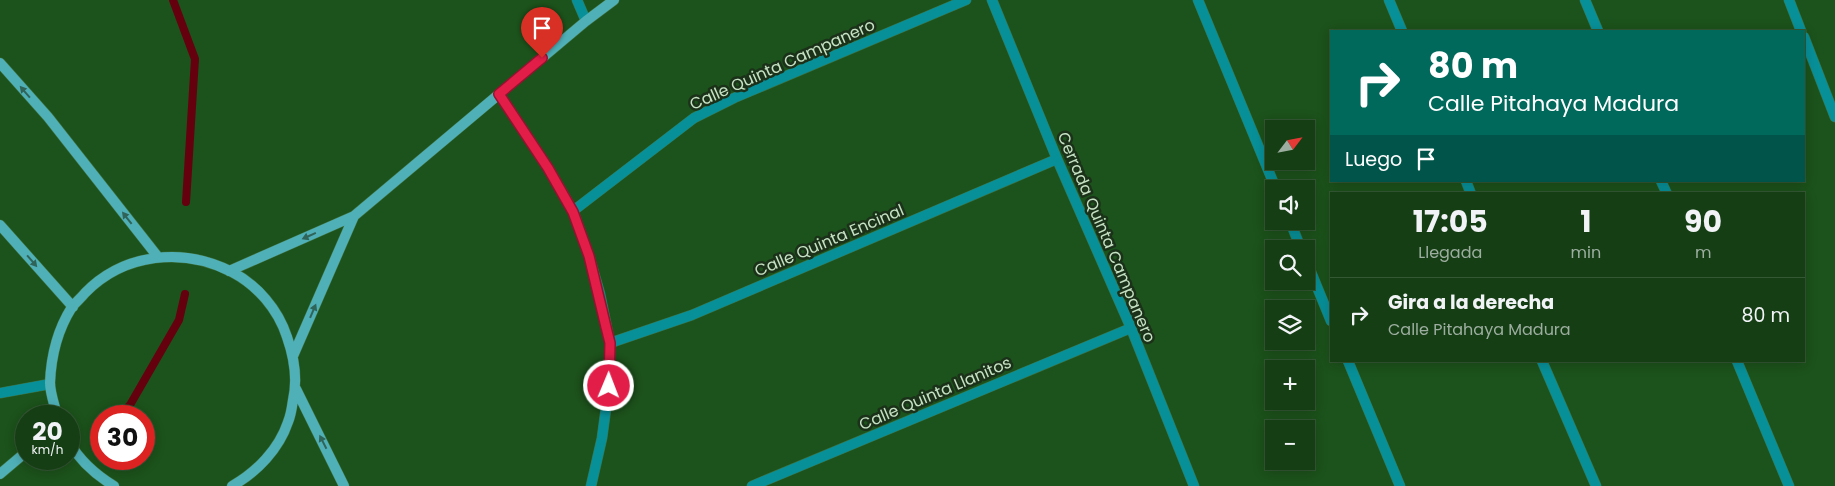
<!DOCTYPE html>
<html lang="es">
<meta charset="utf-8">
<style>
body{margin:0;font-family:Poppins,sans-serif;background:#224922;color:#f1f3f6;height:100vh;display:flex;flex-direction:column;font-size:19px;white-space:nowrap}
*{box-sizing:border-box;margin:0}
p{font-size:16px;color:#9daea0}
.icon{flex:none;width:28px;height:28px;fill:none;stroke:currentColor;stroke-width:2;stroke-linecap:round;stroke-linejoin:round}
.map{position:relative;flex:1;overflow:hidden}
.panel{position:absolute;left:1330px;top:192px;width:475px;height:170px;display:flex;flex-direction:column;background:#153e14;border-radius:0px;box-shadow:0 2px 12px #0003,0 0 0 1px #345734}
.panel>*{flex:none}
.banner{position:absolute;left:1330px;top:30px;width:475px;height:152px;border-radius:0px;box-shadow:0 2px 12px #0003,0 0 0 1px #345734;background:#00695c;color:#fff;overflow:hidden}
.needle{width:32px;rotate:58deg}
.fabs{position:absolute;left:1265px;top:120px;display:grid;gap:10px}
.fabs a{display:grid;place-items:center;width:50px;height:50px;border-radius:0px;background:#153e14;box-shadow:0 2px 12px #0003,0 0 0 1px #345734;font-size:25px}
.speed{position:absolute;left:15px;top:405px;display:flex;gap:10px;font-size:25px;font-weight:700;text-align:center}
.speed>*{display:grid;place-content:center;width:65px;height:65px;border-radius:50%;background:#153e14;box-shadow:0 2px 12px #0003,0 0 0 1px #345734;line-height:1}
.speed small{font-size:12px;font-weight:400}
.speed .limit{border:8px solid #d22;background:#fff;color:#111}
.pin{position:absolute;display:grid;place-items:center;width:42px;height:42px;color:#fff;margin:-51px -21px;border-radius:50% 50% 50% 0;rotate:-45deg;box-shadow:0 0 5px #0007}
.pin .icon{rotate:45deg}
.me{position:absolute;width:55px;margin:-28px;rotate:1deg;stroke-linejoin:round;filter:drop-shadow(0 0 4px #0008)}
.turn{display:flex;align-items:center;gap:18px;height:105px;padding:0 15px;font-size:22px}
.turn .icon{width:65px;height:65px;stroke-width:2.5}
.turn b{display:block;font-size:35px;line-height:42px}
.then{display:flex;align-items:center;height:48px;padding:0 15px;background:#0003;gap:10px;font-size:19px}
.eta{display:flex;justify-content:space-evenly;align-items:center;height:85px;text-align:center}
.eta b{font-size:30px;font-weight:700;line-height:35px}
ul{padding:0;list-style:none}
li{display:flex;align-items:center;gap:15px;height:75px;padding:0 15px;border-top:1px solid #345734}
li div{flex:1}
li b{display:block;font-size:19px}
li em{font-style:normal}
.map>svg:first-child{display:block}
</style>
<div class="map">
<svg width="1835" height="486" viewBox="0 0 1835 486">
<rect width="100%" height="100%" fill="#1c521b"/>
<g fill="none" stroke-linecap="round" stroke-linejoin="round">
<!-- stream -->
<path stroke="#65000e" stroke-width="8" d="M173,0L195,59L186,202
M118,416L130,405L179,320L185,294"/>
<!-- lane casing -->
<g stroke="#3e6f3d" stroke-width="11">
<path id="lane" d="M0,393L50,384"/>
</g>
<!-- street casing -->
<g stroke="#3e6f3d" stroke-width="11">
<path id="street" d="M577,0L586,21
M992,0L1057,159L1131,328L1194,486
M1198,0L1276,189
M1389,0L1402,31
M1585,0L1598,31
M1789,0L1801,31
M1804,37L1835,117
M499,94L548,168L573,211L589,256L600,294L610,343L609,386L602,438L591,486
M1466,181L1471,194
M1661,181L1667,194
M573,211L694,118L734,98L966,0
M1290,221L1301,249
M1306,260L1331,321
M610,343L692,315L1057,159
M1348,361L1400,486
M1542,361L1596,486
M1737,361L1789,486
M752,486L1131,328"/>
</g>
<!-- secondary casing -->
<g stroke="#3e6f3d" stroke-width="11">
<path id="secondary" d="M0,63L48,117L158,257
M0,225L73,307
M229,271L354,216L586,21L614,0
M293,356L354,216
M296,389L344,486
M57,416C55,406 50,393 50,383C51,357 58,329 72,307C76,302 81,298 85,293C124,253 183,247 232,272C257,285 278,309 287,337C294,357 298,378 293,400C292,407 291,415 288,422C279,449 257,472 232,486
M69,442C80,461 96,475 114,486
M0,474L26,452"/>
</g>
<!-- lane -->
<use href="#lane" stroke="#089099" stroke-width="10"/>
<!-- street -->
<use href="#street" stroke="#089099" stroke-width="10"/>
<!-- secondary -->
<use href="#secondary" stroke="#4fb0b8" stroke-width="10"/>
</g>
<!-- one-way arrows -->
<defs><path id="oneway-solid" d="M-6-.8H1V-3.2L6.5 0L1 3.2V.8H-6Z" transform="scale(1.25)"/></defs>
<g fill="#306459">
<use href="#oneway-solid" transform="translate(25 92) rotate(-131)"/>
<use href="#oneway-solid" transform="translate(127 218) rotate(-128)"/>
<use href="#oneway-solid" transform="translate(309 236) rotate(156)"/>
<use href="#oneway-solid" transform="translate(32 261) rotate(49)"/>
<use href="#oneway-solid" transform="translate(313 311) rotate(-67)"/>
<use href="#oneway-solid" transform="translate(323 442) rotate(-117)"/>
</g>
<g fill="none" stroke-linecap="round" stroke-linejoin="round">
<!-- route casing -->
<g stroke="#92132f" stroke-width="12">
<path id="route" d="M542,58L499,94L548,168L573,212L589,256L606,327L610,343L609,386"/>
</g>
<!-- route -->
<use href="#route" stroke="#e11d48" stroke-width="9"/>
</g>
<g text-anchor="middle" stroke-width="5" stroke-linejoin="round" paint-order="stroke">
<!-- street labels -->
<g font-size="16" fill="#c6e2c4" stroke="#1b3119">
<text transform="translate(782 64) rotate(-24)" y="6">Calle Quinta Campanero</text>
<text transform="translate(1107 237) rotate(67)" y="6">Cerrada Quinta Campanero</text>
<text transform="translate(829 240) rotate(-23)" y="6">Calle Quinta Encinal</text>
<text transform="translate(935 393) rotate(-23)" y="6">Calle Quinta Llanitos</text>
</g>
</g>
</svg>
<div class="fabs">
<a><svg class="needle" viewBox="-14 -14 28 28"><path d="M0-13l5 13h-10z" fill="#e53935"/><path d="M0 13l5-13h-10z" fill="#9daea0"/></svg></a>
<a><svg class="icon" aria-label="sound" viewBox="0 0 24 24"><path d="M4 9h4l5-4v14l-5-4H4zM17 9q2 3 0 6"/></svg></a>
<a><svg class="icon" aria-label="search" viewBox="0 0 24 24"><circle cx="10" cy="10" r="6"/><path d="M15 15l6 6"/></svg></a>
<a><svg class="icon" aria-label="layers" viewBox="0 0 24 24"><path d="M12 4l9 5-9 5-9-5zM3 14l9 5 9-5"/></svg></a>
<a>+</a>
<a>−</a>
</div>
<div class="speed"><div>20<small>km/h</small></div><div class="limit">30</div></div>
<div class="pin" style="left:542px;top:58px;background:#d93025"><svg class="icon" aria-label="arrive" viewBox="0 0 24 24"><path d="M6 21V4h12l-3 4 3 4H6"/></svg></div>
<svg class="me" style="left:609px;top:386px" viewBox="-20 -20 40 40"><circle r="17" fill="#e11d48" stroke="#fff" stroke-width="3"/><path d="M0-11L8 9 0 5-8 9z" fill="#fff"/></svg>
<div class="banner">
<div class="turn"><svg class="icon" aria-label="right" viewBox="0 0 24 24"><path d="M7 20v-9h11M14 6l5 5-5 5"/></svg><div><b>80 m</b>Calle Pitahaya Madura</div></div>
<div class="then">Luego<svg class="icon" aria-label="arrive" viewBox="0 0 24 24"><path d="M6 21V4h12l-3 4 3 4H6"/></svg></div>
</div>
<section class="panel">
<div class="eta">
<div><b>17:05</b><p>Llegada</p></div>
<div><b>1</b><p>min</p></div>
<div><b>90</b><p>m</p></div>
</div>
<ul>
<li><svg class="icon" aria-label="right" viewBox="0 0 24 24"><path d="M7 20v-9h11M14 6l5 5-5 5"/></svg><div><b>Gira a la derecha</b><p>Calle Pitahaya Madura</p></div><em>80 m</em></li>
</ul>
</section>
</div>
